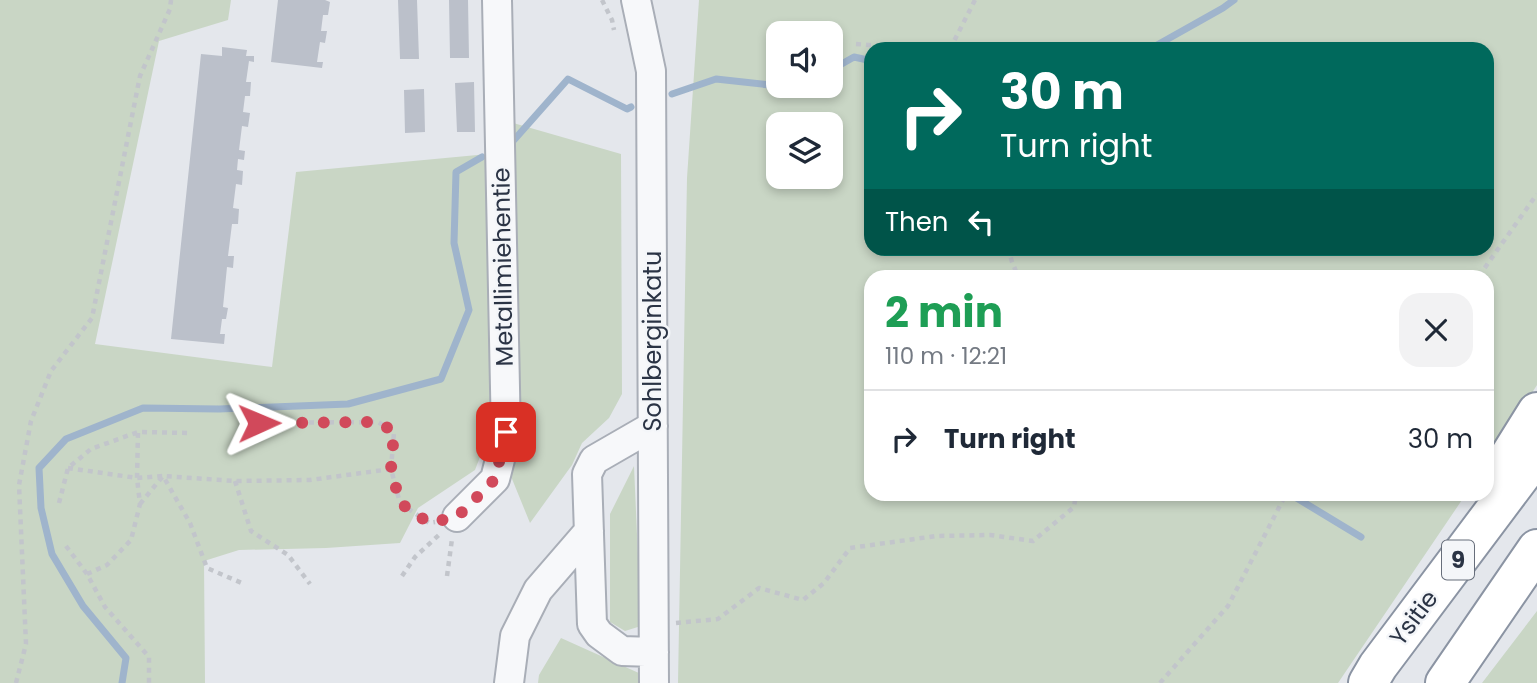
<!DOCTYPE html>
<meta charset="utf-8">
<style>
body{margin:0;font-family:Poppins,sans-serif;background:#f2f2f3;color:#1f2937;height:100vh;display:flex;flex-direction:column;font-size:26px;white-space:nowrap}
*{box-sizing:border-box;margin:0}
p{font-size:23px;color:#747a83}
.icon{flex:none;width:38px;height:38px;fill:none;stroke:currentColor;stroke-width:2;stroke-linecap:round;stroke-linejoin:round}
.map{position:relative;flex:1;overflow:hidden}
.panel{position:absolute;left:864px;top:270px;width:630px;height:231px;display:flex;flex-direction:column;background:#fff;border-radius:21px;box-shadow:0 4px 10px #0003}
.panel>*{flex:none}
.guide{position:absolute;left:864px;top:42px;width:630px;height:214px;border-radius:21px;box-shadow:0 4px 10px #0003;background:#00695c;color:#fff;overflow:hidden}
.tools{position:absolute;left:766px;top:21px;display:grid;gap:14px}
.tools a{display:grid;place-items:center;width:77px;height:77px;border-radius:14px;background:#fff;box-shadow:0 4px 10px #0003;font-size:35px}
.pin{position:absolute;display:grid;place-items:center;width:60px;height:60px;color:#fff;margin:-30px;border-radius:14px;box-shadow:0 4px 10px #0006}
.me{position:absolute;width:77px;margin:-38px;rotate:89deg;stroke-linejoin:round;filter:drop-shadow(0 0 5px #0008)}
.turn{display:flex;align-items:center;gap:24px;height:147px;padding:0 21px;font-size:32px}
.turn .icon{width:91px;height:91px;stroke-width:2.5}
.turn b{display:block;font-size:49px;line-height:60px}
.then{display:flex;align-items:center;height:66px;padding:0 21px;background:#0003;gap:14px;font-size:26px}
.round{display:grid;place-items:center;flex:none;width:74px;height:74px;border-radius:21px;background:#f2f2f3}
.overview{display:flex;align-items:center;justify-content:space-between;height:119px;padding:0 21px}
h1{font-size:42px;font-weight:700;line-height:52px;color:#1e9e55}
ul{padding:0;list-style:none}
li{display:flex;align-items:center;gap:21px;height:98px;padding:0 21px;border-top:2px solid #e0e1e3}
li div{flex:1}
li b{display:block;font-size:26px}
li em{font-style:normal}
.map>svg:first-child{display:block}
</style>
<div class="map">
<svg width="1537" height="683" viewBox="0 0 1537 683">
<rect width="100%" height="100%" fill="#e4e7ec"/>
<!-- green -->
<path fill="#c9d6c5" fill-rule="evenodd" d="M0,0H231L228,20L159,41L95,344L272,367L296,172L488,154L490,431L475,470L418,508L400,543L326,548L239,550L204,561L205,683H0Z
M699,0H1537V385L1488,461V276H872V494H1466L1338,683H678L687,178ZM779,33H831V86H779ZM872,49H1488V248H872ZM779,124H831V177H779Z
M506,121L621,154L622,394L609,418L582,443L572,465L530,523L510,474L516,457Z
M634,466L641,626L625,631L610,622V514Z
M1537,611V683H1482Z
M561,638L641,674V683H538L539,675Z"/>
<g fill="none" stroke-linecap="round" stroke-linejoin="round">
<!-- stream -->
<path stroke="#9fb4cc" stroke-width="7" d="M1150,49L1223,8L1234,0
M831,70L854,57L872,61
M672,94L716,79L797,88L802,86
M514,140L568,79L627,109L631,107
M1290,494L1361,537
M122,683L126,658L83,606L52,554L41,508L39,468L66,439L143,408L219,409L348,404L441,379L469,310L454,243L456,172L482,157"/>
</g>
<!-- building -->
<path fill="#bbc0ca" d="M278,0H325L330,2L328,15H323L321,31H327L325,43L320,42L317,62H323L322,68L271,62Z
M398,0H417L419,59H400Z
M449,0H468L469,58H450Z
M222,47L247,50L246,56H254V62L249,61L246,82H251L250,96H245L243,112L250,113L248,127L242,126L239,150L245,151L244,160L238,159L237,170L243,171L242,185L236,184L233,208L239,209L238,224H232L228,256H234L233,268L227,267L223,307L228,308L226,319H222L220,334H225L224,344L171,339L201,54L222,56Z
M474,82L475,132H457L455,83Z
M424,89L425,132L405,133L404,90Z"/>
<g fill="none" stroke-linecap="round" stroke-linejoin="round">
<!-- minor casing -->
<g stroke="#a9aeb7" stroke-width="32">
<path id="minor" d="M636,0L651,71L654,683
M653,426L594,460L587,474L592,624L599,634L622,651L654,652
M457,517L495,479L506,436L497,0
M509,683L515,636L538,590L589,531"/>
</g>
<!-- highway casing -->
<g stroke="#8b94a3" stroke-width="42">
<path id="highway" d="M1497,476L1537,412
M1368,683L1378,666L1537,454
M1445,683L1537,549"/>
</g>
<!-- path -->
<path stroke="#c2c5cb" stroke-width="4.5" stroke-dasharray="5 5" stroke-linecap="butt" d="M602,0L612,20L614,30
M856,44L922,49
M950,49L975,0
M1008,248L1012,262L1018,276
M1479,276L1537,194
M259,423L378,422L394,432L391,469
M68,468L137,478L163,476L190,523L207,568L244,584
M235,481L251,531L288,555L310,584
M59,503L68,468L91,449L138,432L189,433
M140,504L163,476L235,481L310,480L391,469L400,503L429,523L435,522
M66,546L87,574L105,607L149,657V683
M87,574L107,565L131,540L140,504L137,478L138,432
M402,576L415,557L441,533
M447,576L452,539
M676,623L718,619L759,588L803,600L824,583L850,548L936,536L990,535L1033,541L1074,507L1076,494
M16,683L26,644L19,485L31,421L51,371L92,318L140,76L170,9L171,0
M1160,683L1228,606L1286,494"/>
<!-- minor -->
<use href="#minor" stroke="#f7f8fa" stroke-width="28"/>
<!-- highway -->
<use href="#highway" stroke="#fff" stroke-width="38"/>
</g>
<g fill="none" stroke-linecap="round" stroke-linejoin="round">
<!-- route -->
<path stroke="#d1495b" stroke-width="12" stroke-dasharray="0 21.6" d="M259,423L378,422L394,432L391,469L400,503L429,523L457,517L495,479L506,432"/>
</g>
<g text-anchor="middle" stroke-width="5" stroke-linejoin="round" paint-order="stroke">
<!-- shield labels -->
<rect fill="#f4f6f9" stroke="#676e7b" stroke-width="2" x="1442" y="540.5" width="32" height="39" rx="5"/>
<g font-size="23" font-weight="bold" fill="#2b3445">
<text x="1458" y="568">9</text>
</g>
<!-- street labels -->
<g font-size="24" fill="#2b3445" stroke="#f4f6f9">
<text transform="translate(503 267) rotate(-91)" y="8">Metallimiehentie</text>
<text transform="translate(653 341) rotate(-90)" y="8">Sohlberginkatu</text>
<text transform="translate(1414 618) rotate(-53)" y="8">Ysitie</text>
</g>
</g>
</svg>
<div class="tools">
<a><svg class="icon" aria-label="sound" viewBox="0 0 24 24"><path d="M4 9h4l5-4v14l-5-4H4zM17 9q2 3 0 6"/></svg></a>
<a><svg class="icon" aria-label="layers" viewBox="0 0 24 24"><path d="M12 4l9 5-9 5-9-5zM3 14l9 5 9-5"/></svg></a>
</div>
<div class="pin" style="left:506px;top:432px;background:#d93025"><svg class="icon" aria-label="arrive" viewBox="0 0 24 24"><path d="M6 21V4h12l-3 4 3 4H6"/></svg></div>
<svg class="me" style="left:259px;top:423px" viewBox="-20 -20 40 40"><path d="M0-17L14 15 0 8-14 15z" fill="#d1495b" stroke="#fff" stroke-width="4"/></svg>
<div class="guide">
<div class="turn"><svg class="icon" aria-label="right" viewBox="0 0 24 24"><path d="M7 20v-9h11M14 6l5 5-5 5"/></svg><div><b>30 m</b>Turn right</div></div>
<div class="then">Then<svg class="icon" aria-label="left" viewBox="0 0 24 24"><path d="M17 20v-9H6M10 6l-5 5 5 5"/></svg></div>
</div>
<section class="panel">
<div class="overview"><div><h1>2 min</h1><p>110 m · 12:21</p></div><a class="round"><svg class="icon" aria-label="close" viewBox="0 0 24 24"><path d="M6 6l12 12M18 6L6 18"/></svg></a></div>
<ul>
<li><svg class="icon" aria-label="right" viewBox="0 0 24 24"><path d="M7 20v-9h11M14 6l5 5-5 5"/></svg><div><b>Turn right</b></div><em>30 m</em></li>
</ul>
</section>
</div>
